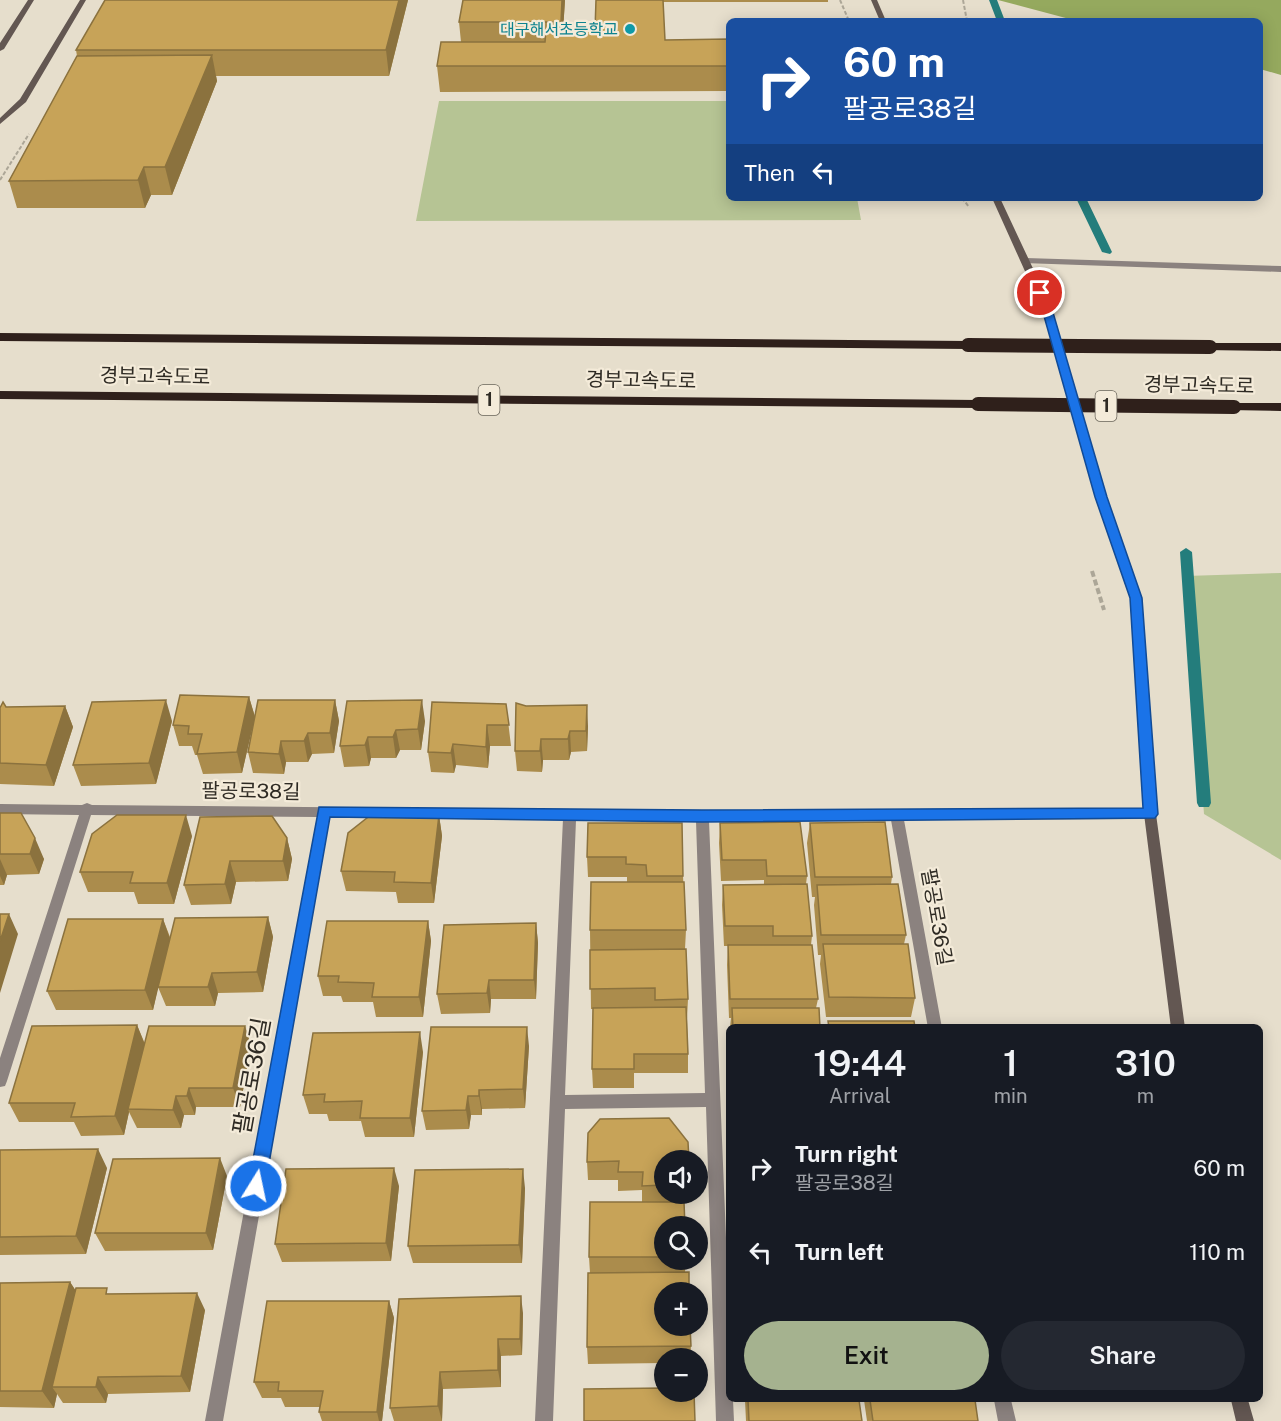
<!DOCTYPE html>
<meta charset="utf-8">
<style>
body{margin:0;font-family:"Public Sans","Noto Sans KR",sans-serif;background:#242831;color:#f1f3f6;height:100vh;display:flex;flex-direction:column;font-size:22px;white-space:nowrap}
*{box-sizing:border-box;margin:0}
p{font-size:20px;color:#9ea1a6}
.icon{flex:none;width:33px;height:33px;fill:none;stroke:currentColor;stroke-width:2;stroke-linecap:round;stroke-linejoin:round}
.map{position:relative;flex:1;overflow:hidden}
.drawer{position:absolute;left:726px;top:1024px;width:537px;height:378px;display:flex;flex-direction:column;background:#171b24;border-radius:9px;box-shadow:0 3px 15px #0003}
.drawer>*{flex:none}
.hud{position:absolute;left:726px;top:18px;width:537px;height:183px;border-radius:9px;box-shadow:0 3px 15px #0003;background:#1a4fa0;color:#fff;overflow:hidden}
.tools{position:absolute;left:654px;top:1150px;display:grid;gap:12px}
.tools a{display:grid;place-items:center;width:54px;height:54px;border-radius:50%;background:#171b24;box-shadow:0 3px 15px #0003;font-size:30px}
.pin{position:absolute;display:grid;place-items:center;width:51px;height:51px;color:#fff;margin:-26px;border:3px solid #fff;border-radius:50%;box-shadow:0 2px 6px #0007}
.me{position:absolute;width:66px;margin:-33px;rotate:10deg;stroke-linejoin:round;filter:drop-shadow(0 0 4px #0008)}
.turn{display:flex;align-items:center;gap:21px;height:126px;padding:0 18px;font-size:27px}
.turn .icon{width:78px;height:78px;stroke-width:2.5}
.turn b{display:block;font-size:42px;line-height:51px}
.then{display:flex;align-items:center;height:57px;padding:0 18px;background:#0003;gap:12px;font-size:22px}
.eta{display:flex;justify-content:space-evenly;align-items:center;height:102px;text-align:center}
.eta b{font-size:36px;font-weight:600;line-height:42px}
.button{display:flex;gap:12px;margin-top:auto;padding:12px 18px}
.button a{flex:1;height:69px;border-radius:36px;background:#a5b28f;color:#111;font-size:24px;font-weight:600;line-height:69px;text-align:center}
.button a+a{background:#242831;color:#f1f3f6}
ul{padding:0;list-style:none}
li{display:flex;align-items:center;gap:18px;height:84px;padding:0 18px}
li div{flex:1}
li b{display:block;font-size:22px}
li em{font-style:normal}
.map>svg:first-child{display:block}
</style>
<div class="map">
<svg width="1281" height="1421" viewBox="0 0 1281 1421">
<rect width="100%" height="100%" fill="#e6decc"/>
<!-- green -->
<path fill="#b6c494" d="M439,101H729V198H857L861,220L416,221Z
M1281,573V860L1204,814L1186,576Z"/>
<!-- forest -->
<path fill="#95a95e" d="M998,0H1281V75L1260,69V21H1077Z"/>
<g fill="none" stroke-linecap="round" stroke-linejoin="round">
<!-- stream -->
<path fill="#247d7c" fill-rule="evenodd" d="M989,0H997L1005,21H997Z
M1076,198H1086L1112,252L1110,254L1102,252Z
M1186,548L1192,552L1211,803L1209,807H1199L1197,803L1180,552Z"/>
<!-- path-far1 -->
<path stroke="#aca697" stroke-width="2" stroke-dasharray="4 2" stroke-linecap="butt" d="M840,0L849,21
M963,0L967,21
M0,180L29,134
M962,198L969,207"/>
<!-- path -->
<path stroke="#aca697" stroke-width="4" stroke-dasharray="6 3" stroke-linecap="butt" d="M1092,571L1104,610"/>
<!-- lane -->
<path fill="#8b827f" fill-rule="evenodd" d="M1026,258L1281,266V272L1023,263V259Z"/>
<!-- street -->
<path fill="#8b827f" fill-rule="evenodd" d="M87,803L92,805L702,811L1150,809L1155,811L1156,814L1155,817L1150,819L904,820L942,1028H928L891,820L709,821L729,1311V1400H733L734,1421H716L706,1107L565,1109L553,1421H535L563,819L329,817L223,1421H205L317,817L91,815L7,1081L5,1086L0,1087V1058L79,815L0,814V804L82,805ZM576,820L696,821L705,1093L565,1095Z
M994,1400H1011L1016,1421H998Z"/>
<!-- secondary -->
<path fill="#635752" fill-rule="evenodd" d="M28,0H34L4,49L0,51V43Z
M80,0H86L26,102L0,124V118L20,99Z
M871,0H877L886,21H880Z
M992,198H1000L1052,309L1106,497L1142,598L1156,814L1185,1028H1171L1144,814L1130,598L1096,497L1042,309Z
M1231,1400H1248L1254,1421H1236Z"/>
<!-- highway -->
<path fill="#2f201b" fill-rule="evenodd" d="M0,333L968,341L975,345L968,349L0,341Z
M1210,343H1281V351L1205,350L1203,347L1205,344Z
M0,391L978,400L985,404L978,408L0,399Z
M1234,403H1281V411L1229,410L1227,407Z"/>
<!-- highway-bridge -->
<path stroke="#2f201b" stroke-width="14" d="M968,345L1210,347
M978,404L1234,407"/>
</g>
<!-- wall -->
<path fill="#ab8c4c" d="M408,0L389,76H216L217,81L172,195H151L145,208H17L9,181L77,56L76,50Z
M565,0L563,30H595L596,0H828V2H663L665,40L729,39V91L440,92L437,66L461,42L459,22Z
M249,697L255,717L335,700L339,721L334,753L312,754L308,762H286L284,774L253,773L248,752L254,719L242,773L203,774L197,755H195L192,746H179L173,725Z
M347,701L425,721L421,750H400L396,758H371L369,766L344,767L340,746Z
M516,703L588,726L587,751L571,752L569,760H543L542,772L517,771L515,751Z
M506,704L511,746H490L488,768L456,765L454,773L431,772L428,752Z
M65,706L73,727L54,786L0,784V708L6,707Z
M172,721L156,784L81,786L73,765Z
M0,813L44,859L39,874L7,875L4,885H0Z
M439,815L442,836L434,903H398L396,892L346,891L341,871Z
M200,817L287,838L292,859L288,881L236,882L231,904L191,905L184,885Z
M588,823L683,876L686,930L685,949L688,999L687,1019L688,1054V1073H634V1088H593L592,1069L593,1009H591L590,930L627,882V877H588L587,857Z
M720,823L807,876L806,884L812,936L811,945L818,999L816,1008L820,1028H730L731,1018H729L727,965L728,946H724L722,905L723,885L764,884V880L721,881L719,843Z
M810,823L892,877L891,884L906,935L904,944L915,998L911,1017H826L820,964L821,955H818L814,905L815,897H812L807,843Z
M192,836L174,904H138L134,892H88L80,872Z
M268,917L273,937L263,992L218,993L215,1006H166L158,987L153,1010H56L47,991L163,919L170,937Z
M428,921L431,941L423,1017H376L373,1002H343L341,996H323L318,976Z
M536,923L538,943L536,999H491L490,1013L441,1014L437,994Z
M137,1025L145,1044L245,1026L251,1046L240,1107H196L195,1115H184L181,1128H137L129,1112L124,1135L81,1136L74,1122H19L9,1103Z
M529,1046L525,1108L482,1109V1115H471L469,1129L426,1130L422,1111Z
M423,1052L414,1137H365L361,1121H329L327,1114H309L303,1095Z
M0,1150L107,1168L86,1254L0,1255Z
M664,1161V1194H689V1203H684L664,1227V1260H686L685,1272L691,1346L690,1359H664V1363L588,1364L587,1347L590,1273L589,1257L642,1202V1190L618,1191V1180H588L587,1162Z
M227,1176L213,1250L105,1251L95,1233Z
M399,1186L391,1261L282,1262L275,1244Z
M525,1188L522,1263H413L408,1246Z
M70,1282L76,1291L111,1294L205,1310L190,1392L108,1394L106,1403H63L57,1394L54,1408L0,1407V1283Z
M389,1301L394,1318L382,1421H322L319,1412L320,1407H285L281,1398H262L254,1382Z
M523,1313L522,1355L501,1356V1387L443,1389L442,1421H394L390,1408Z
M745,1400H859L862,1421H746Z
M864,1400H975L978,1421H867Z"/>
<!-- shaded-wall -->
<path fill="#8b723e" d="M399,0H408L389,76L386,50Z
M562,0H565L562,47L561,22Z
M212,55L217,81L172,195L165,167Z
M144,167L151,195L145,208L138,180Z
M249,697L255,717L242,773L237,752Z
M166,700L172,721L156,784L149,763Z
M335,700L339,721L334,753L330,733Z
M422,700L425,721L421,750L418,729Z
M587,705L588,726L587,751L586,731Z
M65,706L73,727L54,786L46,765Z
M487,725L490,746L488,768L486,747Z
M396,730L400,750L396,758L393,737Z
M570,731L571,752L569,760L568,739Z
M308,733L312,754L308,762L304,741Z
M368,737L371,758L369,766L365,745Z
M541,739L543,760L542,772L540,751Z
M281,741L286,762L284,774L279,754Z
M453,744L456,765L454,773L451,753Z
M186,815L192,836L174,904L167,883Z
M439,815L442,836L434,903L431,883Z
M35,838L44,859L39,874L30,854Z
M287,838L292,859L288,881L283,861Z
M0,859L7,875L4,885L0,876Z
M230,861L236,882L231,904L225,884Z
M9,914L18,934L0,993V941Z
M268,917L273,937L263,992L257,972Z
M163,919L170,939L153,1010L145,990Z
M428,921L431,941L423,1017L419,997Z
M536,923L538,943L536,999L534,980Z
M212,973L218,993L215,1006L208,987Z
M489,980L491,999L490,1013L487,993Z
M137,1025L145,1045L128,1109L129,1112L124,1135L115,1116Z
M245,1026L251,1046L240,1107L233,1088Z
M527,1027L529,1046L525,1108L523,1089Z
M420,1032L423,1052L414,1137L410,1118Z
M189,1088L196,1107L195,1115L187,1096Z
M479,1090L482,1109V1115L479,1096Z
M176,1096L184,1115L181,1128L173,1110Z
M468,1096L471,1115L469,1129L466,1110Z
M98,1149L107,1168L86,1254L76,1236Z
M220,1158L227,1176L213,1250L206,1233Z
M394,1168L399,1186L391,1261L386,1243Z
M523,1169L525,1188L522,1263L519,1245Z
M70,1282L81,1299L52,1387L57,1394L54,1408L42,1391Z
M197,1293L205,1310L190,1392L181,1376Z
M521,1296L523,1313L522,1355L520,1339Z
M389,1301L394,1318L382,1421H379L377,1412Z
M498,1339L501,1356V1387L498,1370Z
M440,1372L443,1389L442,1421L438,1406Z
M98,1377L108,1394L106,1403L96,1387Z"/>
<!-- building -->
<path fill="#c7a358" stroke="#8b723e" stroke-width="1.5" d="M105,0H399L386,50H76Z
M463,0H562L561,22H459Z
M596,0H663L665,40L729,39V66H437L441,42H545L546,30H595Z
M212,55L165,167H144L138,180L9,181L77,56Z
M180,695L249,697L237,752L197,754L202,734H188L189,726L173,725Z
M166,700L149,763L73,765L92,702Z
M258,700H335L330,733H308L304,741H281L279,754L248,752Z
M422,700L418,729L396,730L393,737H368L365,745L340,746L347,701Z
M3,702L6,707L65,706L46,765L0,763V708Z
M432,702L506,704L509,725H487L486,747L453,744L451,753L428,752Z
M516,703L526,706L587,705L586,731H570L568,739H541L540,751H515Z
M0,813H21L35,838L30,854H0Z
M372,814L439,815L431,883L394,882L395,872L341,871L348,833Z
M117,815H186L167,883H130L133,872H80L92,834Z
M272,816L287,838L283,861H230L225,884L184,885L200,817Z
M800,822L807,876H767L766,860H722L720,823Z
M885,822L892,877H815L810,823Z
M588,823H682L683,876H647L646,865L626,864V857H587Z
M591,882H684L686,930H590Z
M807,884L812,936H773V926H725L723,885Z
M898,884L906,935H821L817,885Z
M0,914H9L0,941Z
M268,917L257,972L212,973L208,987H158L175,918Z
M68,919H163L145,990L47,991Z
M327,921H428L419,997H372L374,983L338,982L339,976H318Z
M536,923L534,980H489L487,993L437,994L444,925Z
M823,944H908L915,998L829,997Z
M728,945H812L818,999H730Z
M686,949L688,999L655,1000V988L590,989V950Z
M686,1007L688,1054H634V1069H592L593,1008Z
M732,1008H819L820,1028H733Z
M828,1021H914L915,1028H829Z
M137,1025L115,1116L71,1117L75,1103H9L32,1026Z
M149,1026H245L233,1088H189L187,1096H176L173,1110L128,1109Z
M431,1027H527L523,1089L479,1090V1096H468L466,1110L422,1111Z
M420,1032L410,1118H360L362,1101L324,1102L325,1094L303,1095L313,1033Z
M669,1118L688,1142L689,1161H664V1185L642,1186L643,1172H618L619,1161L587,1162L588,1133L600,1119Z
M98,1149L76,1236L0,1237V1150Z
M220,1158L206,1233H95L113,1159Z
M394,1168L386,1243L275,1244L286,1169Z
M523,1169L519,1245L408,1246L415,1170Z
M590,1202H684L685,1227H664V1257H589Z
M689,1272V1293H664V1326H690L691,1346L587,1347L588,1273Z
M70,1282L42,1391H0V1283Z
M76,1288H107L106,1294L197,1293L181,1376L98,1377L96,1387H52Z
M521,1296L520,1339H498V1370L440,1372L438,1406L390,1408L399,1299Z
M267,1301H389L377,1412H319L323,1391H278L279,1382H254Z
M664,1388V1392H694L695,1421H584V1389Z
M748,1400H859L862,1421H749Z
M870,1400H975L978,1421H873Z"/>
<!-- route -->
<path fill="#1a73e8" stroke="#114b97" stroke-width="1.5" d="M1040,290L1045,293L1052,309L1107,497L1142,598L1158,814L1155,818L702,822L330,817L265,1186L263,1192L256,1195L250,1192L248,1186L319,807L702,810L1143,808L1130,598L1095,497L1042,309L1035,293Z"/>
<!-- markers -->
<circle fill="#0f9aa8" stroke="#f4ebd9" stroke-width="2" cx="630" cy="29" r="6"/>
<g text-anchor="middle" stroke-width="4.5" stroke-linejoin="round" paint-order="stroke">
<!-- far-culture labels -->
<g font-size="16" fill="#0d838f" stroke="#f4ebd9" text-anchor="end">
<text x="618" y="35">대구해서초등학교</text>
</g>
<!-- shield labels -->
<g fill="#f4ebd9" stroke="#6a655a" stroke-width="1.5">
<rect x="478.5" y="385" width="21" height="30" rx="4.5"/>
<rect x="1095.5" y="391" width="21" height="30" rx="4.5"/>
</g>
<g font-size="18" font-weight="bold" fill="#2f2b24">
<text x="489" y="406">1</text>
<text x="1106" y="412">1</text>
</g>
<!-- street labels -->
<g font-size="20" fill="#2f2b24" stroke="#f4ebd9">
<text transform="translate(155 376) rotate(1)" y="7">경부고속도로</text>
<text transform="translate(641 380) rotate(1)" y="7">경부고속도로</text>
<text transform="translate(1199 385) rotate(1)" y="7">경부고속도로</text>
<text transform="translate(251 791) rotate(1)" y="7">팔공로38길</text>
<text transform="translate(937 917) rotate(80)" y="7">팔공로36길</text>
</g>
<!-- near-street labels -->
<g font-size="24" fill="#2f2b24" stroke="#f4ebd9">
<text transform="translate(252 1076) rotate(-80)" y="8">팔공로36길</text>
</g>
</g>
</svg>
<div class="tools">
<a><svg class="icon" aria-label="sound" viewBox="0 0 24 24"><path d="M4 9h4l5-4v14l-5-4H4zM17 9q2 3 0 6"/></svg></a>
<a><svg class="icon" aria-label="search" viewBox="0 0 24 24"><circle cx="10" cy="10" r="6"/><path d="M15 15l6 6"/></svg></a>
<a>+</a>
<a>−</a>
</div>
<div class="pin" style="left:1040px;top:293px;background:#d93025"><svg class="icon" aria-label="arrive" viewBox="0 0 24 24"><path d="M6 21V4h12l-3 4 3 4H6"/></svg></div>
<svg class="me" style="left:256px;top:1186px" viewBox="-20 -20 40 40"><circle r="17" fill="#1a73e8" stroke="#fff" stroke-width="3"/><path d="M0-11L8 9 0 5-8 9z" fill="#fff"/></svg>
<div class="hud">
<div class="turn"><svg class="icon" aria-label="right" viewBox="0 0 24 24"><path d="M7 20v-9h11M14 6l5 5-5 5"/></svg><div><b>60 m</b>팔공로38길</div></div>
<div class="then">Then<svg class="icon" aria-label="left" viewBox="0 0 24 24"><path d="M17 20v-9H6M10 6l-5 5 5 5"/></svg></div>
</div>
<section class="drawer">
<div class="eta">
<div><b>19:44</b><p>Arrival</p></div>
<div><b>1</b><p>min</p></div>
<div><b>310</b><p>m</p></div>
</div>
<ul>
<li><svg class="icon" aria-label="right" viewBox="0 0 24 24"><path d="M7 20v-9h11M14 6l5 5-5 5"/></svg><div><b>Turn right</b><p>팔공로38길</p></div><em>60 m</em></li>
<li><svg class="icon" aria-label="left" viewBox="0 0 24 24"><path d="M17 20v-9H6M10 6l-5 5 5 5"/></svg><div><b>Turn left</b></div><em>110 m</em></li>
</ul>
<div class="button"><a>Exit</a><a>Share</a></div>
</section>
</div>
